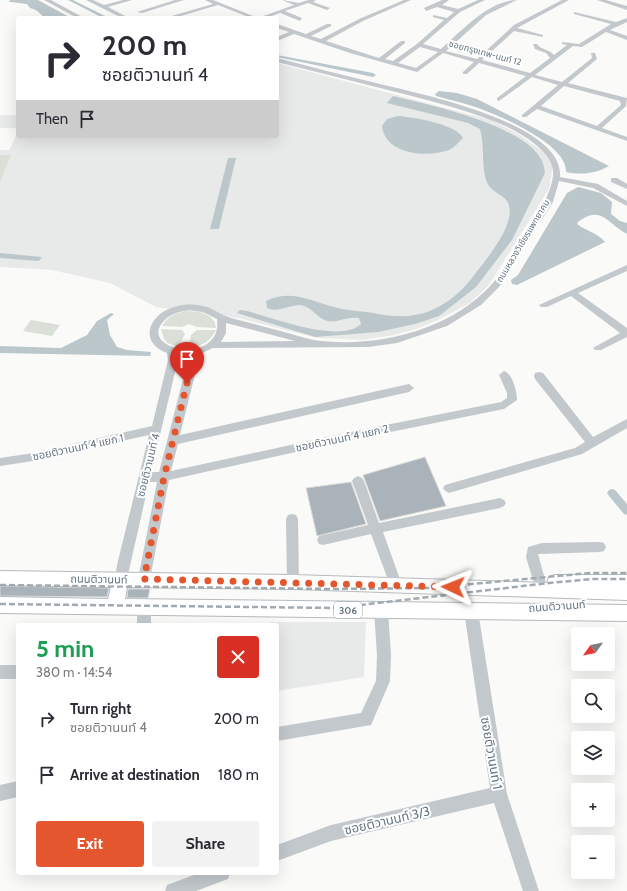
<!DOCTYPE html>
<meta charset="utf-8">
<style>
body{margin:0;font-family:Cabin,"Noto Sans Thai",sans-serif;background:#f2f2f3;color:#2b2b33;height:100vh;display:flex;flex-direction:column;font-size:15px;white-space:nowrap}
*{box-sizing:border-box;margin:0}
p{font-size:13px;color:#7c7c81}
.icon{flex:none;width:22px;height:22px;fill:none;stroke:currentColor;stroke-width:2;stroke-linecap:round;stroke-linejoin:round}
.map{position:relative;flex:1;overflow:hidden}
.sheet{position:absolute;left:16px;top:623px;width:263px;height:252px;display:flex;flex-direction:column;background:#fff;border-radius:4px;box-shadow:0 4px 16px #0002}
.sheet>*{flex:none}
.guide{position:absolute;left:16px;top:16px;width:263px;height:122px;border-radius:4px;box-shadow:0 4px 16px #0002;background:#fff;color:#2b2b33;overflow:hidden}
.needle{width:26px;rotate:237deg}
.controls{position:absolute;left:571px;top:627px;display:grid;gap:8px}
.controls a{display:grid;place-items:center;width:44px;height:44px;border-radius:4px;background:#fff;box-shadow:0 4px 16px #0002;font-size:20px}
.pin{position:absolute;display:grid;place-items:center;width:34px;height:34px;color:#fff;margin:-41px -17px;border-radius:50% 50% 50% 0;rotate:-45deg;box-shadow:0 0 4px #0007}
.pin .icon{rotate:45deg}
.me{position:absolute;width:44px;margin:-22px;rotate:272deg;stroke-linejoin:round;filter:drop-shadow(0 0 3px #0008)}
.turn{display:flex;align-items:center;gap:14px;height:84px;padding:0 20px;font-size:18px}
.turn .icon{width:52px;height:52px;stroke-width:2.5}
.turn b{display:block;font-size:28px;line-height:34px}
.then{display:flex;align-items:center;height:38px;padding:0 20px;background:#0003;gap:8px;font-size:15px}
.round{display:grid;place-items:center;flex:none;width:42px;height:42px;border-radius:4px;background:#f2f2f3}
.head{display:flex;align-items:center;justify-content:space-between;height:68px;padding:0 20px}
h1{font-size:24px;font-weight:700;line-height:30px;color:#1e9e55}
.button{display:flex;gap:8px;margin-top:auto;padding:8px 20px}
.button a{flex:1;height:46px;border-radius:4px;background:#e4572e;color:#fff;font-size:16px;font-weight:700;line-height:46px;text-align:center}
.button a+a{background:#f2f2f3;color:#2b2b33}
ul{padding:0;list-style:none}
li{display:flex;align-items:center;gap:12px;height:56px;padding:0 20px}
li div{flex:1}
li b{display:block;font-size:15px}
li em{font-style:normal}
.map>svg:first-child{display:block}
</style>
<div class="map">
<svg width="627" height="891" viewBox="0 0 627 891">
<rect width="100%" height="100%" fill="#fafaf8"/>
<!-- built -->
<path fill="#e8e9e9" d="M277,63L494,121L520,135L545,153L553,165L549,189L489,285L470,303L436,321L416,329L394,335L362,340L318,338L238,318L156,307L110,283L52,270L0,267V150H9L18,132V136H277Z
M0,115H18V128H0Z
M270,622H366L364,677L277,691V625H270Z"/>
<!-- green -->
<path fill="#dadfd7" d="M0,155H11L0,182Z
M186,311C198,312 215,313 216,328L197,327L189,324L182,327L162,326C168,316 176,313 186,311Z
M31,320L60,325L52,336L23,331Z
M161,329L182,330L185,334L178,347L167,343L164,339Z
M197,330H216C210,342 202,346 189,348L191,335Z"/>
<!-- water -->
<path fill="#bbc7cb" d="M10,0H38L71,18H45L36,10L30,8L27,4L11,2H9Z
M439,91L457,93L477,99L609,166C595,174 581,175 566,172C568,146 507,119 486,111C470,104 453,101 436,96L435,94Z
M393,96C430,105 525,125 542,161C544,165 544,169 545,173L512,240L476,287L439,316L415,324L378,332L315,337L237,313L240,310L247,311C273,318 340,344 361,324L359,318C346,316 338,323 328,321C317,319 312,306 300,305C289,305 277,313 267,308L266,301C291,289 310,301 334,307C344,310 356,311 367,312C383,315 399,318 415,315C437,312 459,295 472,278C484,262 520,221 507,201C502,194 489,191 486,180C481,163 485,148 480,129L468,123L387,103Z
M398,116C413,117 456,124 463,138C459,142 454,148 449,150C428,158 385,155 382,126L387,119Z
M228,158H236L219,229H210Z
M578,187L601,193L612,202L611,214L620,221L627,223V234C608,224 601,204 578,222L577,224C586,231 598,233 605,242L517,285L512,284L511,280L518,275L567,193Z
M0,253L42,257L39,261L0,258Z
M111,313L114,314L107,320L110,335L117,347L127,350L151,352L150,356L0,353V346L61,348L87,335L97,321Z"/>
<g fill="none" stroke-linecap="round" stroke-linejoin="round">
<!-- canal -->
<path fill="#bbc7cb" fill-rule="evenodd" d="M68,0H73L109,18H103Z
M277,55L373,73L376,75L373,77L277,57Z
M612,489L615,490L627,504V515L624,514L609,496L607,493L609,490Z"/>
</g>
<!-- building -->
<path fill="#aab3b9" stroke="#dcdcda" d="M425,457L446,506L380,521L363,475Z
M351,482L366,524L317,536L306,488Z
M0,586L109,588L107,597L0,596Z
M128,589H150L148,598H127Z"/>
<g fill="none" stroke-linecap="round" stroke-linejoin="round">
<!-- major casing -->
<g stroke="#b5babe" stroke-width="2">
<path id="major" d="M0,571L293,575L547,583L549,577L555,575H627V600L293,589L127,587L125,599L627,605V621L0,613V597L108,599L111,587L0,585Z"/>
</g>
<!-- minor -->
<path fill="#c3c8cc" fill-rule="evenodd" d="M44,0H51L84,18H77Z
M86,0H93L104,5L123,0H132L108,7L129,18H122Z
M175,0H184L142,13L137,12Z
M205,0H213L258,18L294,5L282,0L299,3L308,0H316L313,2L330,8L327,10L308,3L285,11L302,18L300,21L280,13L266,18H251L218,5L174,18H165L213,4Z
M404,0H411L363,21L326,41L379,58L401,41H405V43L385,59L393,61L417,44L444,20L433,17V15L447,18L454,12L437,7L426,11L424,8L442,0H449L442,5L458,9L478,0H485L460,12L423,44L441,49C460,32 489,0 517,0L486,15L446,51L477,59L514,25L562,0H569L517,28L543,35V37L514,31L482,60L530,73L550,58L546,53L535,49L533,44H537C541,50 549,49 554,55L567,45L562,44V42L579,44L611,24L574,14V12L616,22L627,18V22L610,30L627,36V40L606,32L582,47L573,46L535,75L562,82L592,58L591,53H595L597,59L568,83L627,98L626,106L602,128L627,137V141L537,109L526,117H522V115L558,85L532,77L499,101L497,100V98L526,76L479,63L467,74H463V72L474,62L443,53L417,72L350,53L294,34L277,41V37L289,32L277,28V24L306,34L327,24H331V26L311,36L321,39L359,19ZM420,47L438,52L416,68L398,63ZM564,86L620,101L621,105L597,126L541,106Z
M597,0H606L627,6V10Z
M277,58C312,67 346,76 380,84C420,94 565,123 560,177L598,184L627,201V206L593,188L559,181L553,202L499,287L481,305L447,326L397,343L368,347L213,348L200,354L180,435L409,384L414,388L409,392L178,444L171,471L341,434L501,402L507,398V393L499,375L504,371C513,374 517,392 517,400L504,409L341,442L169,480L150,579L148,583L144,585L140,583L138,579L157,482H149L127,579L125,583L121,585L117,583L115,579L117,565L149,435L33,461L0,466V458L33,453L152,426L168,360L167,353C145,345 144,325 163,312C177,303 197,302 212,309C218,312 224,316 231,318C250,323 269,328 288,333C299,336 310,340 321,341C380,347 451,330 492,284C503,272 511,256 519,242C530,225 559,187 552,166C547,147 511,127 493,121C463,109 431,101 400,93C359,83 318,72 277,62ZM190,310L203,312L217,319C223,366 140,351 162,323C169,314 180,311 190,310ZM226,323L295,341L221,342L226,333ZM177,356H189L159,472H151L178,360Z
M611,178H617L627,184V189L611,182Z
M627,265V271L578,293L627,328V337L601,350H595L593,348L620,333L571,296L547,307H541L539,305Z
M539,372L543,373L593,437L627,419V428L582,454L449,493L445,491L443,488L445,485L575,448L585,442L535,379L534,376L535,373Z
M358,476L362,478L364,481L379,523L500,498L504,500L506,503L504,506L500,508L383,532L402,585L401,589L396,591L391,589L390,585L371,534L323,545L319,544L317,540L319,536L323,535L368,525L352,481L354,478Z
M292,514L296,515L298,519L299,582L298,586L293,588L288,586L287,582L286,519L288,515Z
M600,542L604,543L606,547L604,551L600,552L538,554L546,583L545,587L540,589L535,587L526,557L528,547L542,543Z
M144,601L149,603L151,607V625H137V607L139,603Z
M381,604L386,606L388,610L391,655L390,681L371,725L277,741V727L361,713L376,681L377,655L374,610L376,606Z
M471,605L476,607L478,611L507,794L539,891H523L494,803L331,841L277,861V845L331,825L490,788L464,611L466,607Z
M0,665H18V679H0Z
M18,781V797L0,801V785Z
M199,873H230L228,879L196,891H165L167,885Z"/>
<!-- major -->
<use href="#major" fill="#fff" fill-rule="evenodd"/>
<!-- rail -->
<path stroke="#a2aab0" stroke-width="2.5" stroke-dasharray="6 3" stroke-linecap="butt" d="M0,585L334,589L429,588L590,573H627
M0,604L335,608L549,583L592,579H627"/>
</g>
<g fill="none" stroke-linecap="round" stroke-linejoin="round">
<!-- route -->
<path stroke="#e4572e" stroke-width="7" stroke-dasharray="0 12.6" d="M187,383L164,477L144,579L453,587"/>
</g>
<g text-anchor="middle" stroke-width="4" stroke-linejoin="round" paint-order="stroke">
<!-- far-street labels -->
<g font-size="9" fill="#657683" stroke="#fff">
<text transform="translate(485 53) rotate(15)" y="3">ซอยกรุงเทพ-นนท์ 12</text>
<text transform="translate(523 241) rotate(-59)" y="3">ถนนหลวงวิเชียรแพทยาคม</text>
</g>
<!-- shield labels -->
<rect fill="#fff" stroke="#939fa8" stroke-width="1" x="334" y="602" width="28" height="16" rx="3"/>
<g font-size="10" font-weight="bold" fill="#657683">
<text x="348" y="614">306</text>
</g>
<!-- street labels -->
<g font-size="11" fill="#657683" stroke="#fff">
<text transform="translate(342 438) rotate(-12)" y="4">ซอยติวานนท์ 4 แยก 2</text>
<text transform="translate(78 447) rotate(-12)" y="4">ซอยติวานนท์ 4 แยก 1</text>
<text transform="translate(148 465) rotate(-76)" y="4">ซอยติวานนท์ 4</text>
<text transform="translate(99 579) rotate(1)" y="4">ถนนติวานนท์</text>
<text transform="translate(557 606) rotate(-4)" y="4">ถนนติวานนท์</text>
</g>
<!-- near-street labels -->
<g font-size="13" fill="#657683" stroke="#fff">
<text transform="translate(492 753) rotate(80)" y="5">ซอยติวานนท์ 1</text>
<text transform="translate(387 820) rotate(-13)" y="5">ซอยติวานนท์ 3/3</text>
</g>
</g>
</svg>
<div class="controls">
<a><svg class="needle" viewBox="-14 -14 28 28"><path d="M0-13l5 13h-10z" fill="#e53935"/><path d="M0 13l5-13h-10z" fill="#7c7c81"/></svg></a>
<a><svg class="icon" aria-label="search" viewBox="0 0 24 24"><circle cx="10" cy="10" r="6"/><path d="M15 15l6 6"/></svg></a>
<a><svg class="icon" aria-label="layers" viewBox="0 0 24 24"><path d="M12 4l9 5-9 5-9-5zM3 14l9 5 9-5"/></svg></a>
<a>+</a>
<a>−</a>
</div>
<div class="pin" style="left:187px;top:383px;background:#d93025"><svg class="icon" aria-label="arrive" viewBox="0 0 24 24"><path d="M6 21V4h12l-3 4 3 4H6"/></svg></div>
<svg class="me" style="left:453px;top:587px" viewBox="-20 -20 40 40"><path d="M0-17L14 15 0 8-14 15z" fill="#e4572e" stroke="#fff" stroke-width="4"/></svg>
<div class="guide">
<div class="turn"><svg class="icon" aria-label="right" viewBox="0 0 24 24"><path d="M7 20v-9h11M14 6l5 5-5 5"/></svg><div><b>200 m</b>ซอยติวานนท์ 4</div></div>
<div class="then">Then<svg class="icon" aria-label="arrive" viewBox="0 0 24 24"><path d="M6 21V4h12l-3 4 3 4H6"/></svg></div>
</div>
<section class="sheet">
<div class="head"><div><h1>5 min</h1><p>380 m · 14:54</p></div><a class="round" style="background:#d93025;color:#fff"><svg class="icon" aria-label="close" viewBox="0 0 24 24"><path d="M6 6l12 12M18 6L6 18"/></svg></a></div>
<ul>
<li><svg class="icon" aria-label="right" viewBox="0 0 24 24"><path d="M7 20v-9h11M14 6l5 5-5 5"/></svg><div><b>Turn right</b><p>ซอยติวานนท์ 4</p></div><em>200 m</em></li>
<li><svg class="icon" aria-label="arrive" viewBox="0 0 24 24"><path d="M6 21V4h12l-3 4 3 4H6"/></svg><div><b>Arrive at destination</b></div><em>180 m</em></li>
</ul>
<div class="button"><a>Exit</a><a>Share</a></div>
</section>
</div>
